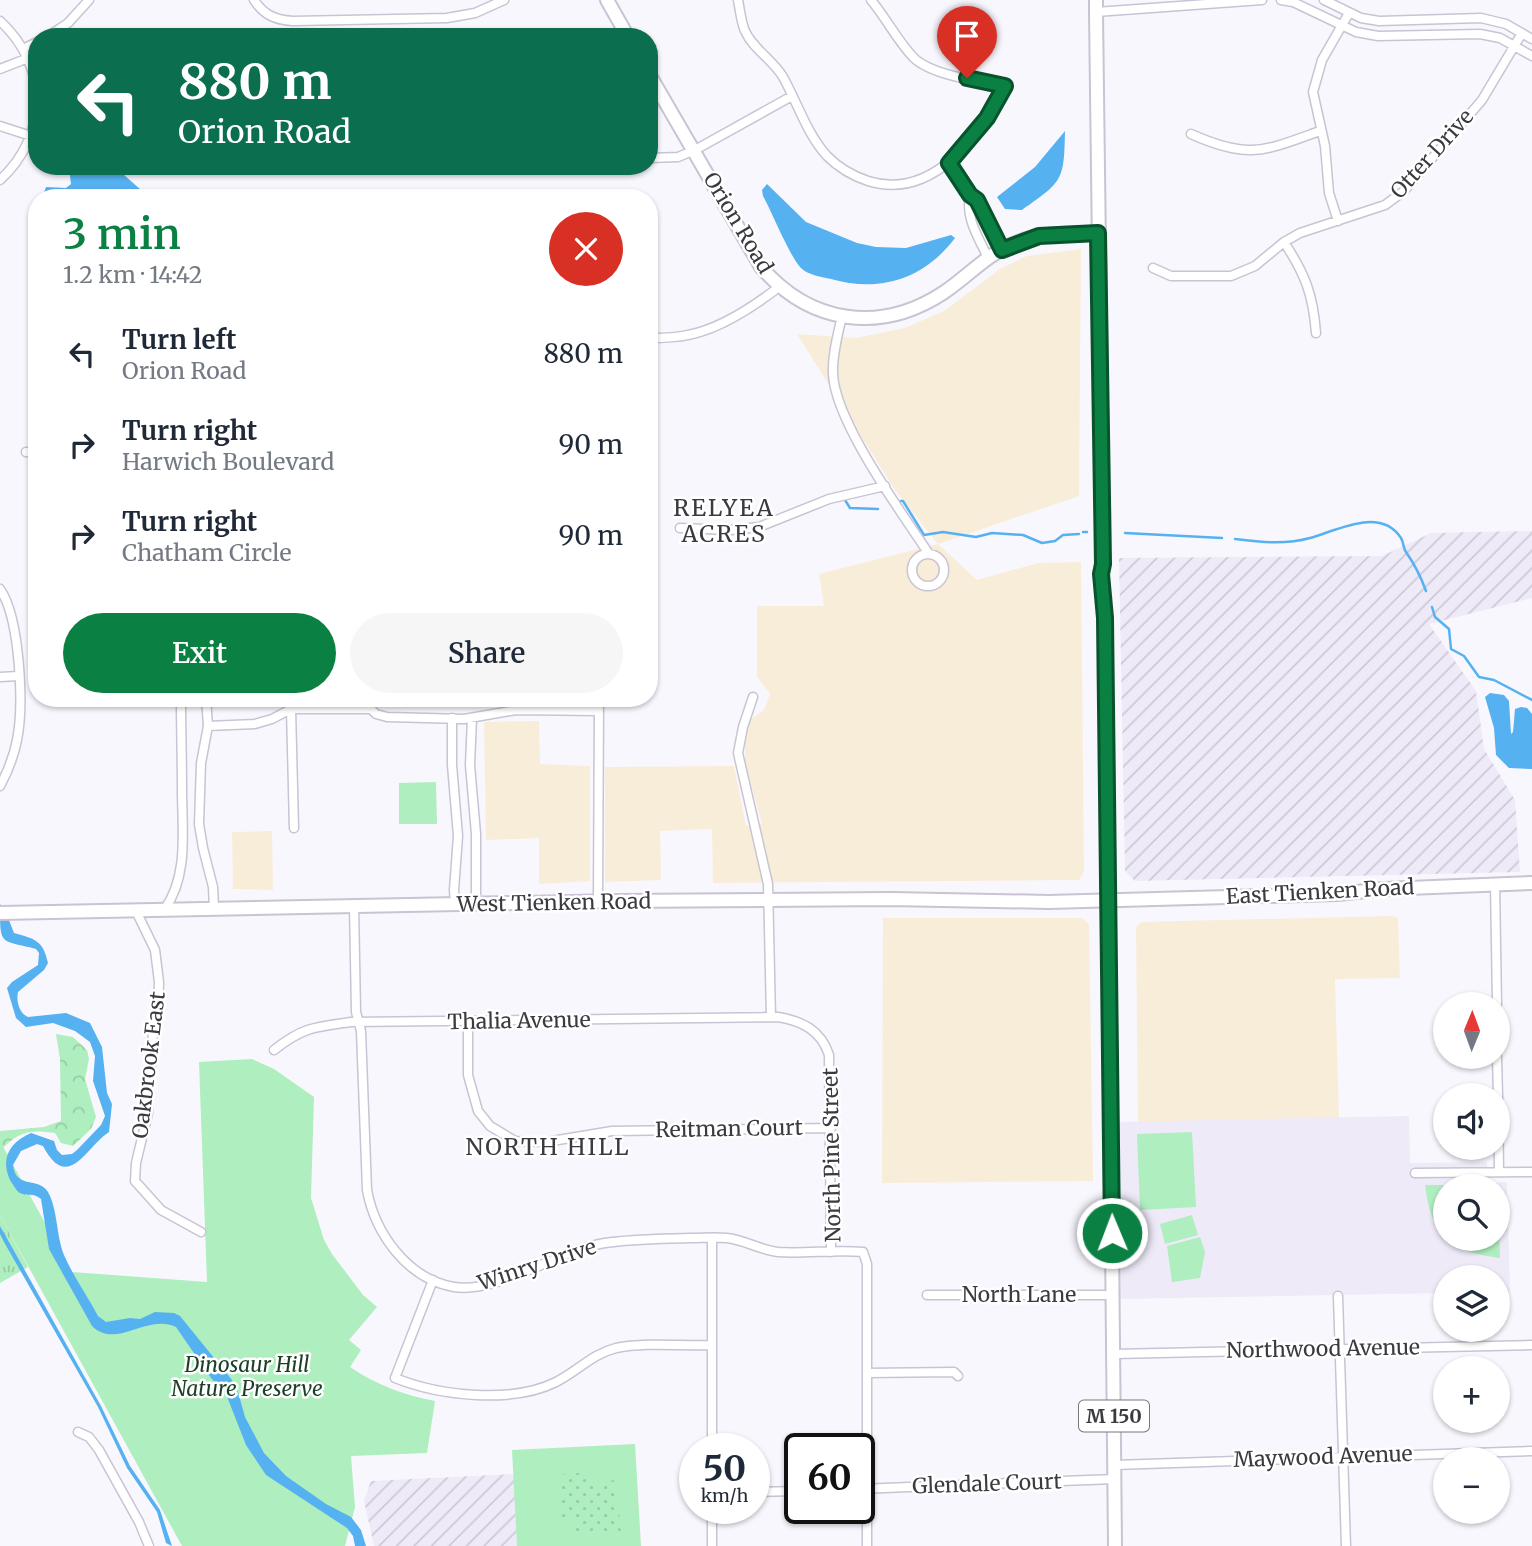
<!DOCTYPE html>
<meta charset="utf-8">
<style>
body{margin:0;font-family:Merriweather,serif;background:#f6f6f7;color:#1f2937;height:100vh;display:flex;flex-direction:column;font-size:26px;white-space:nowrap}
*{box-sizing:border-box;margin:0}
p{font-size:23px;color:#747a83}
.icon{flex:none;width:38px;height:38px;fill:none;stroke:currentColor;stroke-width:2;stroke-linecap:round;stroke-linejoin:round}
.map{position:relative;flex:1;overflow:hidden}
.side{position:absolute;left:28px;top:189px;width:630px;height:518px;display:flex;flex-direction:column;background:#fff;border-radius:28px;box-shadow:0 2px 5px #0004}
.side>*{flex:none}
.banner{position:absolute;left:28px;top:28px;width:630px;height:147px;border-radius:28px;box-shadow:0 2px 5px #0004;background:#0b6e4f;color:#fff;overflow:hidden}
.needle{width:46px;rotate:1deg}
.controls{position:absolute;left:1433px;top:992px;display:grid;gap:14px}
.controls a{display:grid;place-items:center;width:77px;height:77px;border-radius:50%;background:#fff;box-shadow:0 2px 5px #0004;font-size:35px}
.speed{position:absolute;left:679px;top:1433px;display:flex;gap:14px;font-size:35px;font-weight:700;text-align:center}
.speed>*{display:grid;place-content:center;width:91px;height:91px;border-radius:50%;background:#fff;box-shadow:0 2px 5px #0004;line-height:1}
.speed small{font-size:18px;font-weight:400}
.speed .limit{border:4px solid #111;border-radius:10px;background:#fff;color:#111}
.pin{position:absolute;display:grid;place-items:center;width:60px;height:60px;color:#fff;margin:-72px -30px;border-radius:50% 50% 50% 0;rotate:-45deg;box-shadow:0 0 7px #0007}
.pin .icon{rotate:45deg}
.me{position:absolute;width:77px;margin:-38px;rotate:359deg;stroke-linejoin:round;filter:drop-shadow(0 0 5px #0008)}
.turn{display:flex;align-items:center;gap:24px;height:147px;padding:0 35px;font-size:32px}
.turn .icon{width:91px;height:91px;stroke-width:2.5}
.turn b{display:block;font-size:49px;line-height:60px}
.round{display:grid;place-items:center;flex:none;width:74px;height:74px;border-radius:37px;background:#f6f6f7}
.overview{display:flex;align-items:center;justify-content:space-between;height:119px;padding:0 35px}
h1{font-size:42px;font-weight:600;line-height:52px;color:#0b8043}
.button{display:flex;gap:14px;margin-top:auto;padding:14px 35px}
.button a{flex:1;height:80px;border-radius:42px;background:#0b8043;color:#fff;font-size:28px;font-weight:600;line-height:80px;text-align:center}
.button a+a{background:#f6f6f7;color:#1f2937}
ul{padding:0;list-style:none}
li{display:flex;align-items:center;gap:21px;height:91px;padding:0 35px}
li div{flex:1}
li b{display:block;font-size:26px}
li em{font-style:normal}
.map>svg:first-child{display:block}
</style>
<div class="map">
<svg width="1532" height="1546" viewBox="0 0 1532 1546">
<defs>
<pattern id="industrial-furrows" width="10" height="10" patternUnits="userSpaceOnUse" patternTransform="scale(1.75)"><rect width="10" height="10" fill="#eeeaf8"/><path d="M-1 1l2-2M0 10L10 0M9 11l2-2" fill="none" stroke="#cdc9d6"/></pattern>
<pattern id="grass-tufts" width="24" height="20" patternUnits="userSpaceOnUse" patternTransform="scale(1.75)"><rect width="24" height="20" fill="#afeebe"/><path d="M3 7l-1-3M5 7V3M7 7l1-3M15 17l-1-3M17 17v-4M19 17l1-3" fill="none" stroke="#97cda4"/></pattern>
<pattern id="forest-crowns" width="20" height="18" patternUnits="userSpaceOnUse" patternTransform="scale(1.75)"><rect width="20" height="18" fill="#afeebe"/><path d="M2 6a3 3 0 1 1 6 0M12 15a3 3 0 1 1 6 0" fill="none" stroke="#97cda4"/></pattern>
<pattern id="garden-dots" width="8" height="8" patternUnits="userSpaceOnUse" patternTransform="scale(1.75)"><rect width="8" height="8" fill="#afeebe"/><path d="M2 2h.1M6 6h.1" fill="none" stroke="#97cda4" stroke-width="1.8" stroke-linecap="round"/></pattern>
</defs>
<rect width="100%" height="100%" fill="#f9f7fe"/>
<!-- commercial -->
<path fill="#f8edd8" d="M1081,249L1079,496L938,544L977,580L1038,563L1081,562L1084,871L1079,880L713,883L712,829L660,831L661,880L605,882V767L734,766L746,826L762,824L745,763V742L751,719L764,710L770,694L757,677V606H824L819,574L938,544L895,490L797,334L856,338L905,328L944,311L1000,269L1027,256Z
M539,721L540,764L590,766V881L539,884V838L486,840L484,722Z
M272,831L273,890L233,889L232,832Z
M1391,916L1398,918L1400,978L1335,979L1339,1118L1138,1122L1136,927L1141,922Z
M883,918H1082L1089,924L1093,1181L882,1183Z"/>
<!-- industrial -->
<path fill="url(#industrial-furrows)" d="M1532,531V598L1429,624L1476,691L1484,749L1515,800L1520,872L1135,881L1125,871L1119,558L1382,556L1431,533Z
M514,1474L517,1546H374L364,1501L371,1481Z"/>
<!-- built -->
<path fill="#eeeaf8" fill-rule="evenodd" d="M1409,1116L1410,1163L1487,1162L1488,1183L1507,1182L1510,1292H1498V1278H1446L1445,1293L1117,1299L1116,1122ZM1446,1186H1498V1239H1446Z"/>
<!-- grass -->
<path fill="url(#grass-tufts)" d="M0,1215L28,1267L0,1283Z"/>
<!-- forest -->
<path fill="url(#forest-crowns)" d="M56,1034L73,1037L87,1050L89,1059L85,1079L96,1117L91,1129L73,1146L61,1143L55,1133C28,1129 18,1132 0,1151V1131L44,1127L61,1121L60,1059Z"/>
<!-- park -->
<path fill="#afeebe" d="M436,782L437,824H399V783Z
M252,1059L274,1069L314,1097L311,1198L324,1240L332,1254L363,1295L377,1307L349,1340L361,1350L350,1367C377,1385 403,1395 435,1401L427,1453L351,1456L355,1507L345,1546H182L0,1215V1141L72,1272L207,1282L199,1062Z
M1192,1132L1196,1207L1140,1210L1137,1134Z
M1425,1185H1494L1495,1186H1446L1445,1237C1431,1222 1428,1206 1425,1185Z
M1498,1189L1500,1258C1480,1255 1463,1253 1447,1239H1498Z
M1192,1215L1198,1235L1165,1244L1160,1224Z
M1200,1237L1205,1252L1200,1278L1172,1282L1167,1246Z
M635,1444L641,1546H517L512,1450Z"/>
<!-- garden -->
<path fill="url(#garden-dots)" d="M588,1472L589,1483L616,1480L621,1534L576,1535L575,1520H562L558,1485L561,1484L559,1475Z"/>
<!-- water -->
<path fill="#56b1f1" d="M1065,131C1064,181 1063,181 1022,210L1005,209L997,197L1035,167Z
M71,166H114L141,190L140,198H46L44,193L46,187L66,188L71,184L69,168Z
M767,184L806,222L857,243L876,247L906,248L951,235L955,238C924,279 880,293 831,279C822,277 808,275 801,268C790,257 772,212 763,196L762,190Z
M1490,693L1504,695L1509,701L1511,734L1513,732L1515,709L1521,707L1527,708L1532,714V769L1509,768L1496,755L1494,728L1485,697Z
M0,904L5,910L14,933C35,939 43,940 48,963L44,970L18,992C16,1001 19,1013 28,1017L66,1013L90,1023L102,1047L107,1093L112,1104L109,1132C85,1148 68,1193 43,1146L37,1144L21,1151L13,1165C16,1190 38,1176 48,1192C58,1210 56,1235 64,1255C73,1276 87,1295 98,1316L106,1322L130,1318L140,1319L155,1312L174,1313L180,1316L232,1380L238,1392L245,1417L264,1453L286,1476L326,1504L351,1517L361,1530L366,1546H355L353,1536L347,1528L266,1475L246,1445L226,1394L211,1378L176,1327C147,1313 116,1350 92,1326L49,1249L41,1199C33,1192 28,1197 20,1193C16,1191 13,1184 10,1180C0,1158 10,1142 31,1133L54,1141L57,1150L62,1155L72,1154L77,1150L101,1125L105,1116L93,1081L95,1056L90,1042L75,1031L53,1023L26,1027L16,1018L7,988L12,982L38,965L39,953L36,949C0,939 0,948 0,904Z
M0,1226L101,1406L130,1466L160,1510L172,1546L166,1543L157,1512L127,1468L98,1407L4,1242L0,1234Z"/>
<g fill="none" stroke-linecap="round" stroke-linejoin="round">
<!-- stream -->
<path stroke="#56b1f1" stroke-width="2.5" d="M845,500L850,508L878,509
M901,501H903L924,535L943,532L976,537L992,533L1023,535L1042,543L1055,541L1063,535L1079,534
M1083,532H1087
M1125,533L1222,538
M1235,539C1259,542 1285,545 1310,538C1336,531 1380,506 1401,538C1404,543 1403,548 1406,552C1415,565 1421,577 1426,591
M1432,607L1435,617L1449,629L1451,649L1464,656L1479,677L1494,680L1532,700"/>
<!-- street casing -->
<g stroke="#c8c4d3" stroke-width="11">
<path id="street" d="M254,0C264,15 275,20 293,21L447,18L475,13L504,0
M738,0C740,10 741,22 745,31C753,49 773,60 783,77C797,102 807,134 827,156C838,167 853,176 868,181C932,201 981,136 1005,86C981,82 930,75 913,57C897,40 886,18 871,0
M1281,0L1293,2L1356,32L1378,36L1480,34L1500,38L1532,56
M1324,0L1361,18L1379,21L1481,18L1506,24L1532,39
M1096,12L1262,0
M0,21C49,66 49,135 0,180
M47,37L68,23L89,0
M23,49L37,42
M0,69L28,58
M0,126L31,136
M1191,134C1249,160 1264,151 1320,131
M649,158L678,157L695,150L792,96
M949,163L970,196L977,200L1001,249
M970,196C965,218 979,238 988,258
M1338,221L1329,193L1325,146L1313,92L1322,60L1349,13
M1284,242C1305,274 1313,294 1316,333
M1153,268L1171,276H1231L1255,266L1284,242L1300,233L1385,205L1404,191L1482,100L1522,33
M842,316C838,334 832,355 833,374C835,422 902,513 929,554
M649,338C662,338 675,338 688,335C720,329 753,307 779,287
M26,452H37
M680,528L731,530L759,527L829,499L885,486
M912 570a16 16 0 1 1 32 0a16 16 0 1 1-32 0Z
M0,589C20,618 24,705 17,740C14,756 8,771 0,786
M0,677L18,676
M753,697L743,727L738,753L768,884L771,1017
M206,698L208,726L201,763L199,824L203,848L213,887L214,908
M291,709L294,828
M452,718V765L458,836L454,890L455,904
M472,718L470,765L476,834V903
M208,726L255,724L272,719L291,709H371L376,714L387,717L464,719L516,710L599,711
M1495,884L1497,1004
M598,902L599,698
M354,905L356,1012L361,1031L367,1190C375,1233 407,1279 454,1287C499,1294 558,1250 605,1243C633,1239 662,1239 690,1238C702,1238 715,1237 727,1238C745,1240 760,1250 778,1252C806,1254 835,1249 863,1252L867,1264V1546
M164,910C189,876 182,830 182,790C182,760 181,729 181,698
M136,911L155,950L159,982L158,1013L153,1023L152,1062L147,1080L148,1113L136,1163L135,1181L161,1210L201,1232
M468,1022V1075L478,1111L490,1126L515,1141L546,1142L612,1131L831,1128
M274,1050C303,1027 315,1027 351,1022L778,1017C802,1021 821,1030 829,1055L831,1252
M1497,1057L1498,1096
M1498,1096L1499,1172
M1415,1173L1532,1172
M712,1238V1449
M433,1280L395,1378C440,1396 512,1404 556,1382C578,1371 592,1354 616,1348C646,1342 681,1346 712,1345
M927,1295H1112
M1338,1296L1346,1546
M1114,1354L1532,1345
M867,1373L954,1372L958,1376
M78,1432L89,1437L99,1450L139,1522L149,1546
M1115,1465L1532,1451
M859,1489L1115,1479
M754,1492L800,1491
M712,1508V1546"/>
</g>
<!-- secondary casing -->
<g stroke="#c8c4d3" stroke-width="16">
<path id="secondary" d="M607,0L628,37
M1096,12V0
M649,74L761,267C810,324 880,334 943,293C970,275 986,254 1018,242C1043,232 1071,234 1098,233
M0,913L619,901L891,899L1049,902L1338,894L1384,889L1532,883"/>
</g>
<!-- primary casing -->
<g stroke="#c8c4d3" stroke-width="16">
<path id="primary" d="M1096,12L1103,564L1101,574L1105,618L1108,838L1115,1546"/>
</g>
<!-- street -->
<use href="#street" stroke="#fff" stroke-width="8"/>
<!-- secondary -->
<use href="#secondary" stroke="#fff" stroke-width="12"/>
<!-- primary -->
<use href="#primary" stroke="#fff" stroke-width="12"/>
</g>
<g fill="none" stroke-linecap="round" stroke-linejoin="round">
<!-- route casing -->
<g stroke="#07532c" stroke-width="18">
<path id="route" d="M967,78L1005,86L987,118L949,163L970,195L977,200L1002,250L1039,236L1098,233L1103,564L1101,574L1105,618L1112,1233"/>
</g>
<!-- route -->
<use href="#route" stroke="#0b8043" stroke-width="12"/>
</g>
<g text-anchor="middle" stroke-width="5" stroke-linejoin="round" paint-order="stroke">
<!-- shield labels -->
<rect fill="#fff" stroke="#767579" stroke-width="2" x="1079" y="1400.5" width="70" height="31" rx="5"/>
<g font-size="19" font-weight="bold" fill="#3c3a40">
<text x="1114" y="1423">M 150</text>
</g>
<!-- street labels -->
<g font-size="21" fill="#3c3a40" stroke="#fff">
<text transform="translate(1432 154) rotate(-48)" y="7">Otter Drive</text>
<text transform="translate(738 223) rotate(59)" y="7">Orion Road</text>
<text transform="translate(1320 892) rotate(-3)" y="7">East Tienken Road</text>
<text transform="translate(554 903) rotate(-1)" y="7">West Tienken Road</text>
<text transform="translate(519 1021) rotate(-1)" y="7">Thalia Avenue</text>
<text transform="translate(149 1065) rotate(-83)" y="7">Oakbrook East</text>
<text transform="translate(729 1129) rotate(-1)" y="7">Reitman Court</text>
<text transform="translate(832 1155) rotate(-91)" y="7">North Pine Street</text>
<text transform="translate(537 1265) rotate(-18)" y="7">Winry Drive</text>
<text x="1019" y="1302">North Lane</text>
<text transform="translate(1323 1349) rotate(-1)" y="7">Northwood Avenue</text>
<text transform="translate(1323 1457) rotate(-2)" y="7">Maywood Avenue</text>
<text transform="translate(987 1484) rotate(-2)" y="7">Glendale Court</text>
</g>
<!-- park labels -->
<g font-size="21" font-style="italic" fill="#1a3f25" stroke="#fff">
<text x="247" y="1372">Dinosaur Hill<tspan x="247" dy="24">Nature Preserve</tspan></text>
</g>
<!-- neighbourhood labels -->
<g font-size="23" letter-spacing="2" fill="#3c3a40" stroke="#fff">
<text x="724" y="516">RELYEA<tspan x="724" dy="26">ACRES</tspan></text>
<text x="548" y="1155">NORTH HILL</text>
</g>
</g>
</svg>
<div class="controls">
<a><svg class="needle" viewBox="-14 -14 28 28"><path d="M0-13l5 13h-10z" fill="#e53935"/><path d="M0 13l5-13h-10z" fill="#747a83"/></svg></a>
<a><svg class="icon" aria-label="sound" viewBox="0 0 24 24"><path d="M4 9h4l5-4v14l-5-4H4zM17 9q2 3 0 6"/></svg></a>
<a><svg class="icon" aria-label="search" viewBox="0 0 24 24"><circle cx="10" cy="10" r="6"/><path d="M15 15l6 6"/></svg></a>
<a><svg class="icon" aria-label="layers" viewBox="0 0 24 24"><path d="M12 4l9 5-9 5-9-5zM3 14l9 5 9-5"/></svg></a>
<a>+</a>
<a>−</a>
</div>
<div class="speed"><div>50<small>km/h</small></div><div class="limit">60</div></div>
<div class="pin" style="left:967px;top:78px;background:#d93025"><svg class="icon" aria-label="arrive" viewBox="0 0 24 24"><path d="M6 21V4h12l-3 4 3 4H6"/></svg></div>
<svg class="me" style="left:1112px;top:1233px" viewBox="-20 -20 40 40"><circle r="17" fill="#0b8043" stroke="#fff" stroke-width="3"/><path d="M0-11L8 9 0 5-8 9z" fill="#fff"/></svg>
<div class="banner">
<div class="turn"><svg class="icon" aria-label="left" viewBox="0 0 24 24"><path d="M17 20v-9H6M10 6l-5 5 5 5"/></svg><div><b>880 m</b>Orion Road</div></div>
</div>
<section class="side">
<div class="overview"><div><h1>3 min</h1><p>1.2 km · 14:42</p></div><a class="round" style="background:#d93025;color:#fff"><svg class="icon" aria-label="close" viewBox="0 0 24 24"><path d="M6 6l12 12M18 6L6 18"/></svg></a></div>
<ul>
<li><svg class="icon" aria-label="left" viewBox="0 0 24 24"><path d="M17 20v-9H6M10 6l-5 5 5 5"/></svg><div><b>Turn left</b><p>Orion Road</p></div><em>880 m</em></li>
<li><svg class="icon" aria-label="right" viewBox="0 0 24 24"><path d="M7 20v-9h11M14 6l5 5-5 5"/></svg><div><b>Turn right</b><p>Harwich Boulevard</p></div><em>90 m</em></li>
<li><svg class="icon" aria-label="right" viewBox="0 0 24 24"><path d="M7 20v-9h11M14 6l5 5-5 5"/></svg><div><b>Turn right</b><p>Chatham Circle</p></div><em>90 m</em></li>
</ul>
<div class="button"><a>Exit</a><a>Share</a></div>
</section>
</div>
